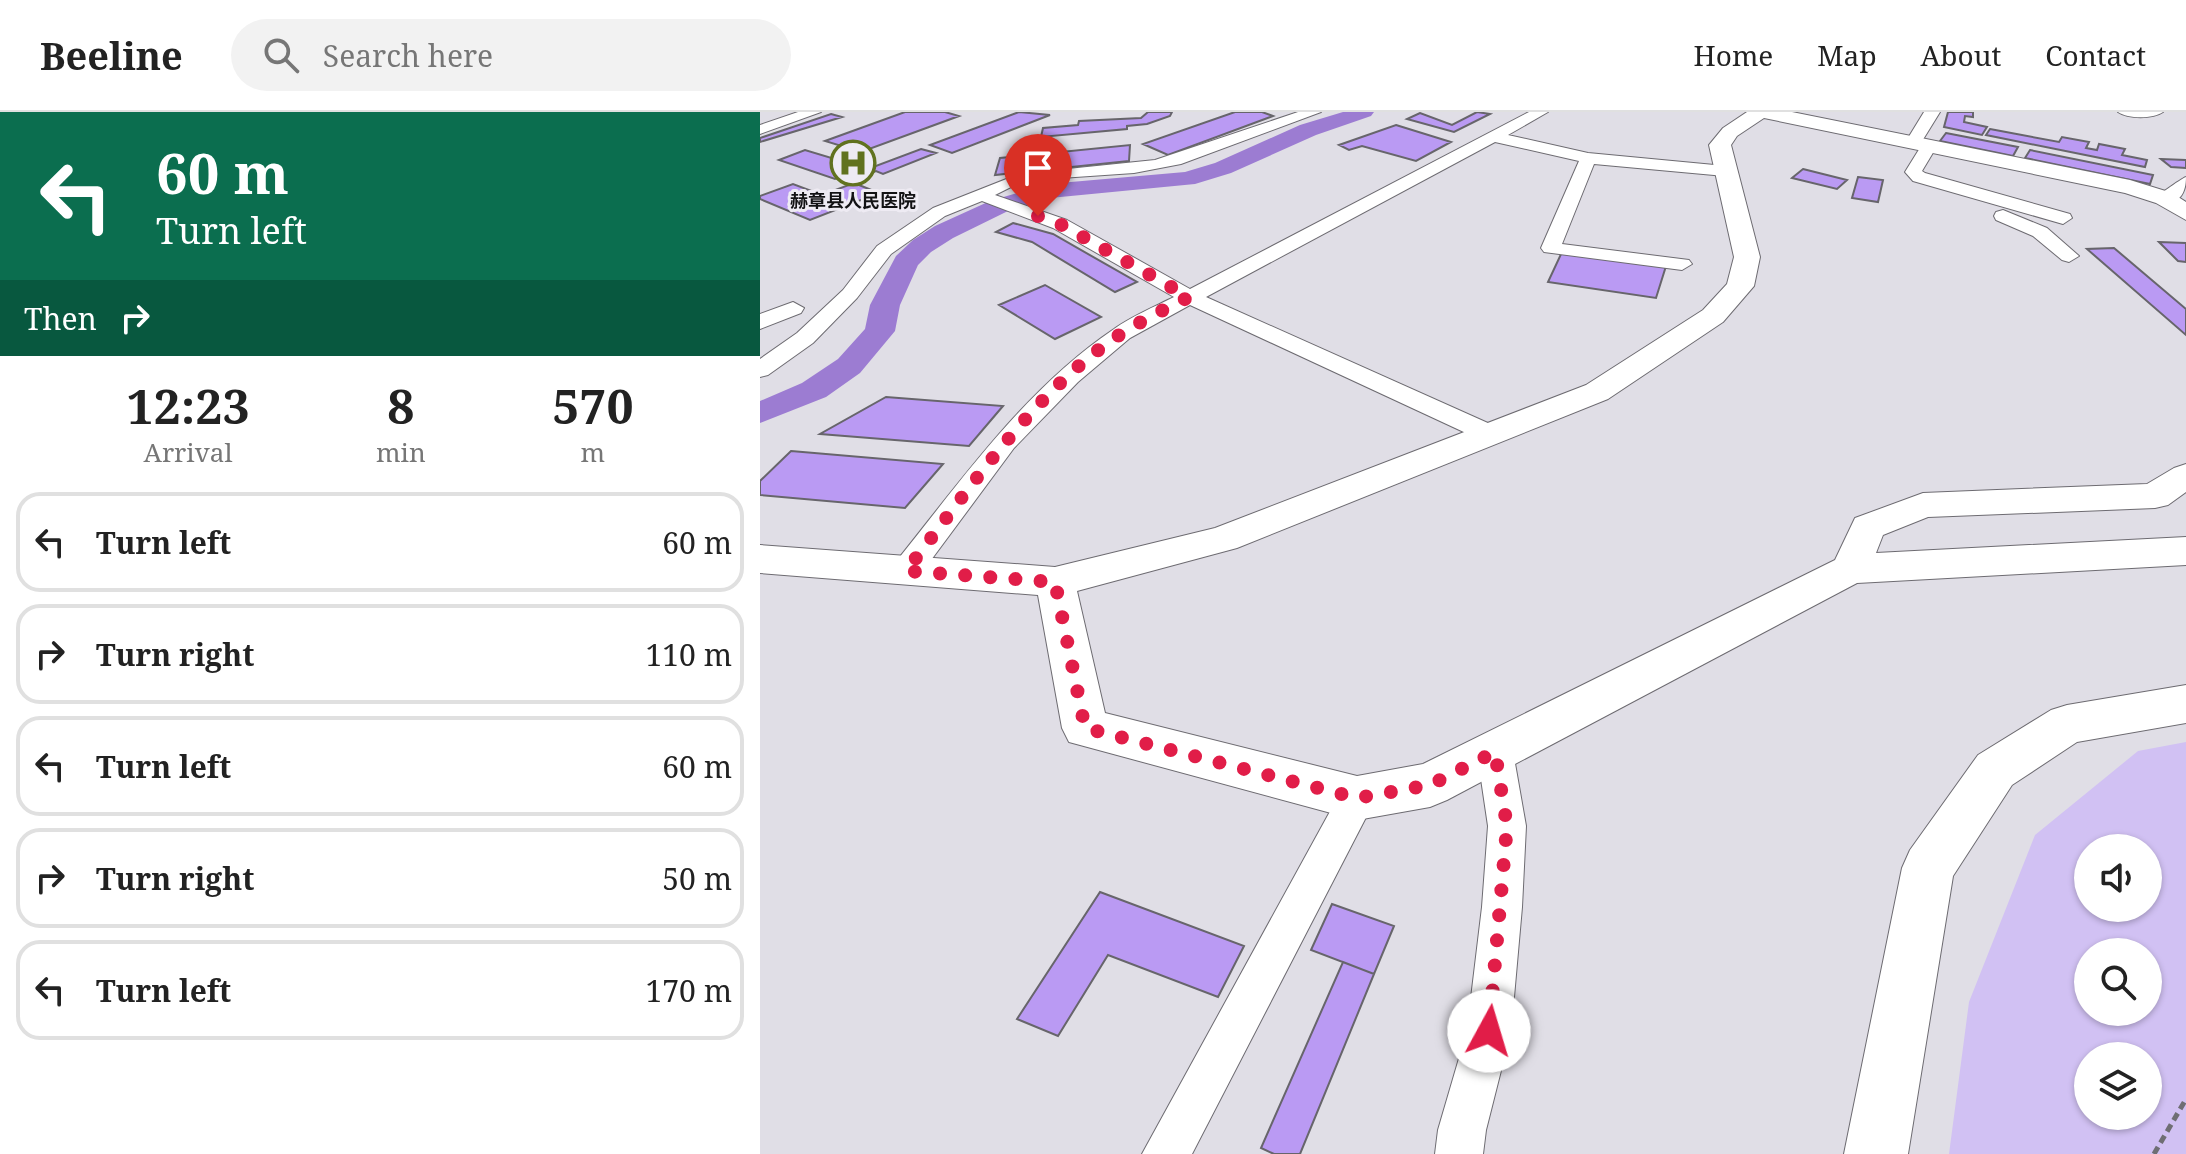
<!DOCTYPE html>
<meta charset="utf-8">
<style>
body{margin:0;font-family:"Noto Serif","Noto Sans SC",serif;background:#f2f2f2;color:#222;height:100vh;display:flex;flex-direction:column;font-size:30px;white-space:nowrap}
*{box-sizing:border-box;margin:0}
p{font-size:26px;color:#767676}
.icon{flex:none;width:44px;height:44px;fill:none;stroke:currentColor;stroke-width:2;stroke-linecap:round;stroke-linejoin:round}
.map{position:relative;flex:1;overflow:hidden}
.side{display:flex;flex-direction:column;background:#fff;width:760px}
.side>*{flex:none}
.guide{background:#0b6e4f;color:#fff;overflow:hidden}
.tools{position:absolute;left:1314px;top:722px;display:grid;gap:16px}
.tools a{display:grid;place-items:center;width:88px;height:88px;border-radius:50%;background:#fff;box-shadow:0 2px 6px #0004;font-size:40px}
.pin{position:absolute;display:grid;place-items:center;width:68px;height:68px;color:#fff;margin:-82px -34px;border-radius:50% 50% 50% 0;rotate:-45deg;box-shadow:0 0 8px #0007}
.pin .icon{rotate:45deg}
.me{position:absolute;width:88px;margin:-44px;rotate:6deg;stroke-linejoin:round;filter:drop-shadow(0 0 6px #0008)}
.turn{display:flex;align-items:center;gap:28px;height:168px;padding:0 24px;font-size:36px}
.turn .icon{width:104px;height:104px;stroke-width:2.5}
.turn b{display:block;font-size:56px;line-height:68px}
.then{display:flex;align-items:center;height:76px;padding:0 24px;background:#0003;gap:16px;font-size:30px}
.eta{display:flex;justify-content:space-evenly;align-items:center;height:136px;text-align:center}
.eta b{font-size:48px;font-weight:700;line-height:56px}
ul{padding:0;list-style:none}
li{display:flex;align-items:center;gap:24px;height:100px;margin:0 16px 12px;padding:0 8px;border:4px solid #e0e0e0;border-radius:24px}
li div{flex:1}
li b{display:block;font-size:30px}
li em{font-style:normal}
header{display:flex;align-items:center;gap:48px;box-sizing:border-box;height:112px;padding:0 40px;background:#fff;border-bottom:2px solid #e0e0e0}
header strong{font-size:38px}
nav{display:flex;gap:44px;margin-inline-start:auto;font-size:28px}
.search{width:560px;height:72px;background:#f2f2f2;display:flex;align-items:center;gap:20px;box-sizing:border-box;padding:0 28px;border-radius:44px;color:#767676;font-size:30px}
main{display:flex;flex:1;min-height:0}
.map>svg:first-child{display:block}
</style>
<header>
<strong>Beeline</strong>
<div class="search"><svg class="icon" aria-label="search" viewBox="0 0 24 24"><circle cx="10" cy="10" r="6"/><path d="M15 15l6 6"/></svg>Search here</div>
<nav><a>Home</a><a>Map</a><a>About</a><a>Contact</a></nav>
</header>
<main>
<section class="side">
<div class="guide">
<div class="turn"><svg class="icon" aria-label="left" viewBox="0 0 24 24"><path d="M17 20v-9H6M10 6l-5 5 5 5"/></svg><div><b>60 m</b>Turn left</div></div>
<div class="then">Then<svg class="icon" aria-label="right" viewBox="0 0 24 24"><path d="M7 20v-9h11M14 6l5 5-5 5"/></svg></div>
</div>
<div class="eta">
<div><b>12:23</b><p>Arrival</p></div>
<div><b>8</b><p>min</p></div>
<div><b>570</b><p>m</p></div>
</div>
<ul>
<li><svg class="icon" aria-label="left" viewBox="0 0 24 24"><path d="M17 20v-9H6M10 6l-5 5 5 5"/></svg><div><b>Turn left</b></div><em>60 m</em></li>
<li><svg class="icon" aria-label="right" viewBox="0 0 24 24"><path d="M7 20v-9h11M14 6l5 5-5 5"/></svg><div><b>Turn right</b></div><em>110 m</em></li>
<li><svg class="icon" aria-label="left" viewBox="0 0 24 24"><path d="M17 20v-9H6M10 6l-5 5 5 5"/></svg><div><b>Turn left</b></div><em>60 m</em></li>
<li><svg class="icon" aria-label="right" viewBox="0 0 24 24"><path d="M7 20v-9h11M14 6l5 5-5 5"/></svg><div><b>Turn right</b></div><em>50 m</em></li>
<li><svg class="icon" aria-label="left" viewBox="0 0 24 24"><path d="M17 20v-9H6M10 6l-5 5 5 5"/></svg><div><b>Turn left</b></div><em>170 m</em></li>
</ul>
</section>
<div class="map">
<svg width="1426" height="1042" viewBox="0 0 1426 1042">
<rect width="100%" height="100%" fill="#e0dee6"/>
<!-- green -->
<path fill="#d1c1f3" fill-rule="evenodd" d="M1426,630V1042H1189L1209,890L1275,723L1378,639ZM1328,736H1388V796H1328ZM1328,840H1388V900H1328ZM1328,944H1388V1004H1328Z"/>
<g fill="none" stroke-linecap="round" stroke-linejoin="round">
<!-- river -->
<path fill="#9c7cd2" fill-rule="evenodd" d="M583,0H614L611,4L556,23L471,61L435,72L290,86L248,99L193,126L171,140L158,153L140,193L135,219L100,261L66,285L0,311V289L42,271L78,247L105,217L110,193L136,144L153,128L175,114L230,89L288,72L425,60L455,51L540,13Z"/>
</g>
<!-- building -->
<path fill="#ba9af3" stroke="#67656b" stroke-width="2" d="M145,0H185L199,4L101,40L65,29Z
M259,0L290,3L192,41L170,33Z
M388,0H412L410,4L387,12L367,14V17L281,25L283,16L318,13L319,9L381,6Z
M475,0H502L513,4L408,43L383,32Z
M717,0L730,2L694,20L647,7L660,1L692,13Z
M1188,0H1213V5L1205,4L1204,10L1227,15L1222,23L1184,15Z
M71,2L82,5L0,30V26Z
M636,13L691,30L656,49L602,34L589,38L579,33Z
M1230,17L1299,30L1302,25L1329,30L1326,36L1337,38L1339,32L1365,37L1362,43L1387,48L1385,55L1226,23Z
M1186,21L1258,35L1253,44L1180,29Z
M370,33L369,49L235,63L240,46Z
M161,37L176,41L123,62L116,59L98,66L87,62L75,67L19,48L45,38L108,57Z
M1270,38L1393,63L1390,72L1265,46Z
M1401,47L1426,48V56L1411,55Z
M1043,57L1087,68L1077,77L1032,66Z
M1098,65L1123,68L1118,90L1092,86Z
M94,71L119,81L50,108L0,87V84L33,72L62,83Z
M253,111L293,122L377,170L355,180L272,130L236,120Z
M1399,130L1426,131V150L1418,149Z
M1354,136L1426,197V223L1327,137Z
M802,140L906,154L896,186L788,170Z
M285,173L341,205L295,227L239,193Z
M126,285L243,294L209,334L60,322Z
M31,339L183,352L145,396L0,383V369Z
M340,780L484,834L458,885L348,843L298,924L257,907Z
M572,792L634,814L614,862L551,838Z
M583,850L614,862L540,1042H514L501,1036Z"/>
<g fill="none" stroke-linecap="round" stroke-linejoin="round">
<!-- minor casing -->
<g stroke="#6d6b71" stroke-width="2">
<path id="minor" d="M38,0H61L0,22V13Z
M538,0H561L421,52L374,61L286,67L251,75L235,83L307,108L430,177L769,0H788L748,23L828,41L965,54L973,59L965,64L834,52L802,132L929,148L932,152L922,158L784,140L781,136L819,49L735,30L446,185L739,316L743,322L739,328H721L430,193L370,226L318,270L254,336L157,467L146,470L135,467L131,459L135,451C201,369 265,277 354,217C372,204 394,195 414,185L293,116L222,89L185,104L131,142L97,186L53,231L8,263L0,265V247L37,221L83,178L117,134L173,96L259,62L395,48Z
M1164,0H1180L1159,34H1147L1145,31Z
M1358,0H1403C1393,7 1368,7 1358,0Z
M1169,29L1177,34L1162,59L1165,61L1310,102L1312,106L1303,112L1153,69L1145,60L1163,31Z
M1426,65C1426,83 1418,94 1398,90L1395,86C1397,84 1424,65 1426,65Z
M1243,98L1287,116L1319,144L1309,150L1302,148L1273,124L1236,108L1234,104L1236,100Z
M33,190L44,196L41,201L0,217V202Z
M735,624L748,629L753,640L766,714L762,795L751,919L726,1018L723,1042H675L678,1018L707,919L722,795L728,714L717,640L722,629Z
M597,669L610,674L616,686L432,1042H382L584,674Z"/>
</g>
<!-- major casing -->
<g stroke="#6d6b71" stroke-width="2">
<path id="major" d="M987,0H1032L1370,68L1412,81L1426,90V108L1396,91L1365,81L1004,6L977,24L971,33L1000,145L994,174L963,210L848,287L477,436L317,479L345,601L597,664L663,652L1075,448L1095,406L1163,381L1387,372L1414,356L1426,352V380L1408,393L1395,396L1168,405L1123,423L1116,441L1426,425V453L1097,471L687,688L670,695L597,708L309,630L302,616L278,483L0,461V433L295,455L455,416L826,273L943,198L967,172L974,145L949,33L963,16Z
M1426,573V611L1317,630L1252,673L1193,764L1148,1042H1084L1142,756L1150,738L1218,643L1291,598L1307,593Z"/>
</g>
<!-- path -->
<path stroke="#6f6e73" stroke-width="5" stroke-dasharray="8 5" stroke-linecap="butt" d="M1394,1042L1426,987"/>
<!-- minor -->
<use href="#minor" fill="#fff" fill-rule="evenodd"/>
<!-- major -->
<use href="#major" fill="#fff" fill-rule="evenodd"/>
</g>
<g fill="none" stroke-linecap="round" stroke-linejoin="round">
<!-- route -->
<path stroke="#e11d48" stroke-width="14" stroke-dasharray="0 25.2" d="M278,104L300,112L429,185C407,196 385,207 364,220C277,275 209,378 146,459L295,470L325,616L597,686L670,673L735,640L747,714L729,919"/>
</g>
<!-- icons -->
<defs>
<g id="hospital-ring" transform="scale(2.3)"><circle r="9.5" fill="#eeebf3" stroke="#61721f" stroke-width="1.5"/><path d="M-5-5h3v3.5h4V-5h3V5h-3V1.5h-4V5h-3Z" fill="#61721f"/></g>
</defs>
<g fill-rule="evenodd">
<use href="#hospital-ring" x="93" y="51"/>
</g>
<g text-anchor="middle" stroke-width="6" stroke-linejoin="round" paint-order="stroke">
<!-- far-poi labels -->
<g font-size="18" font-weight="bold" fill="#121214" stroke="#eeebf3">
<text x="93" y="95">赫章县人民医院</text>
</g>
</g>
</svg>
<div class="tools">
<a><svg class="icon" aria-label="sound" viewBox="0 0 24 24"><path d="M4 9h4l5-4v14l-5-4H4zM17 9q2 3 0 6"/></svg></a>
<a><svg class="icon" aria-label="search" viewBox="0 0 24 24"><circle cx="10" cy="10" r="6"/><path d="M15 15l6 6"/></svg></a>
<a><svg class="icon" aria-label="layers" viewBox="0 0 24 24"><path d="M12 4l9 5-9 5-9-5zM3 14l9 5 9-5"/></svg></a>
</div>
<div class="pin" style="left:278px;top:104px;background:#d93025"><svg class="icon" aria-label="arrive" viewBox="0 0 24 24"><path d="M6 21V4h12l-3 4 3 4H6"/></svg></div>
<svg class="me" style="left:729px;top:919px" viewBox="-20 -20 40 40"><circle r="19" fill="#fff"/><path d="M0-13L10 11 0 6-10 11z" fill="#e11d48"/></svg>
</div>
</main>
